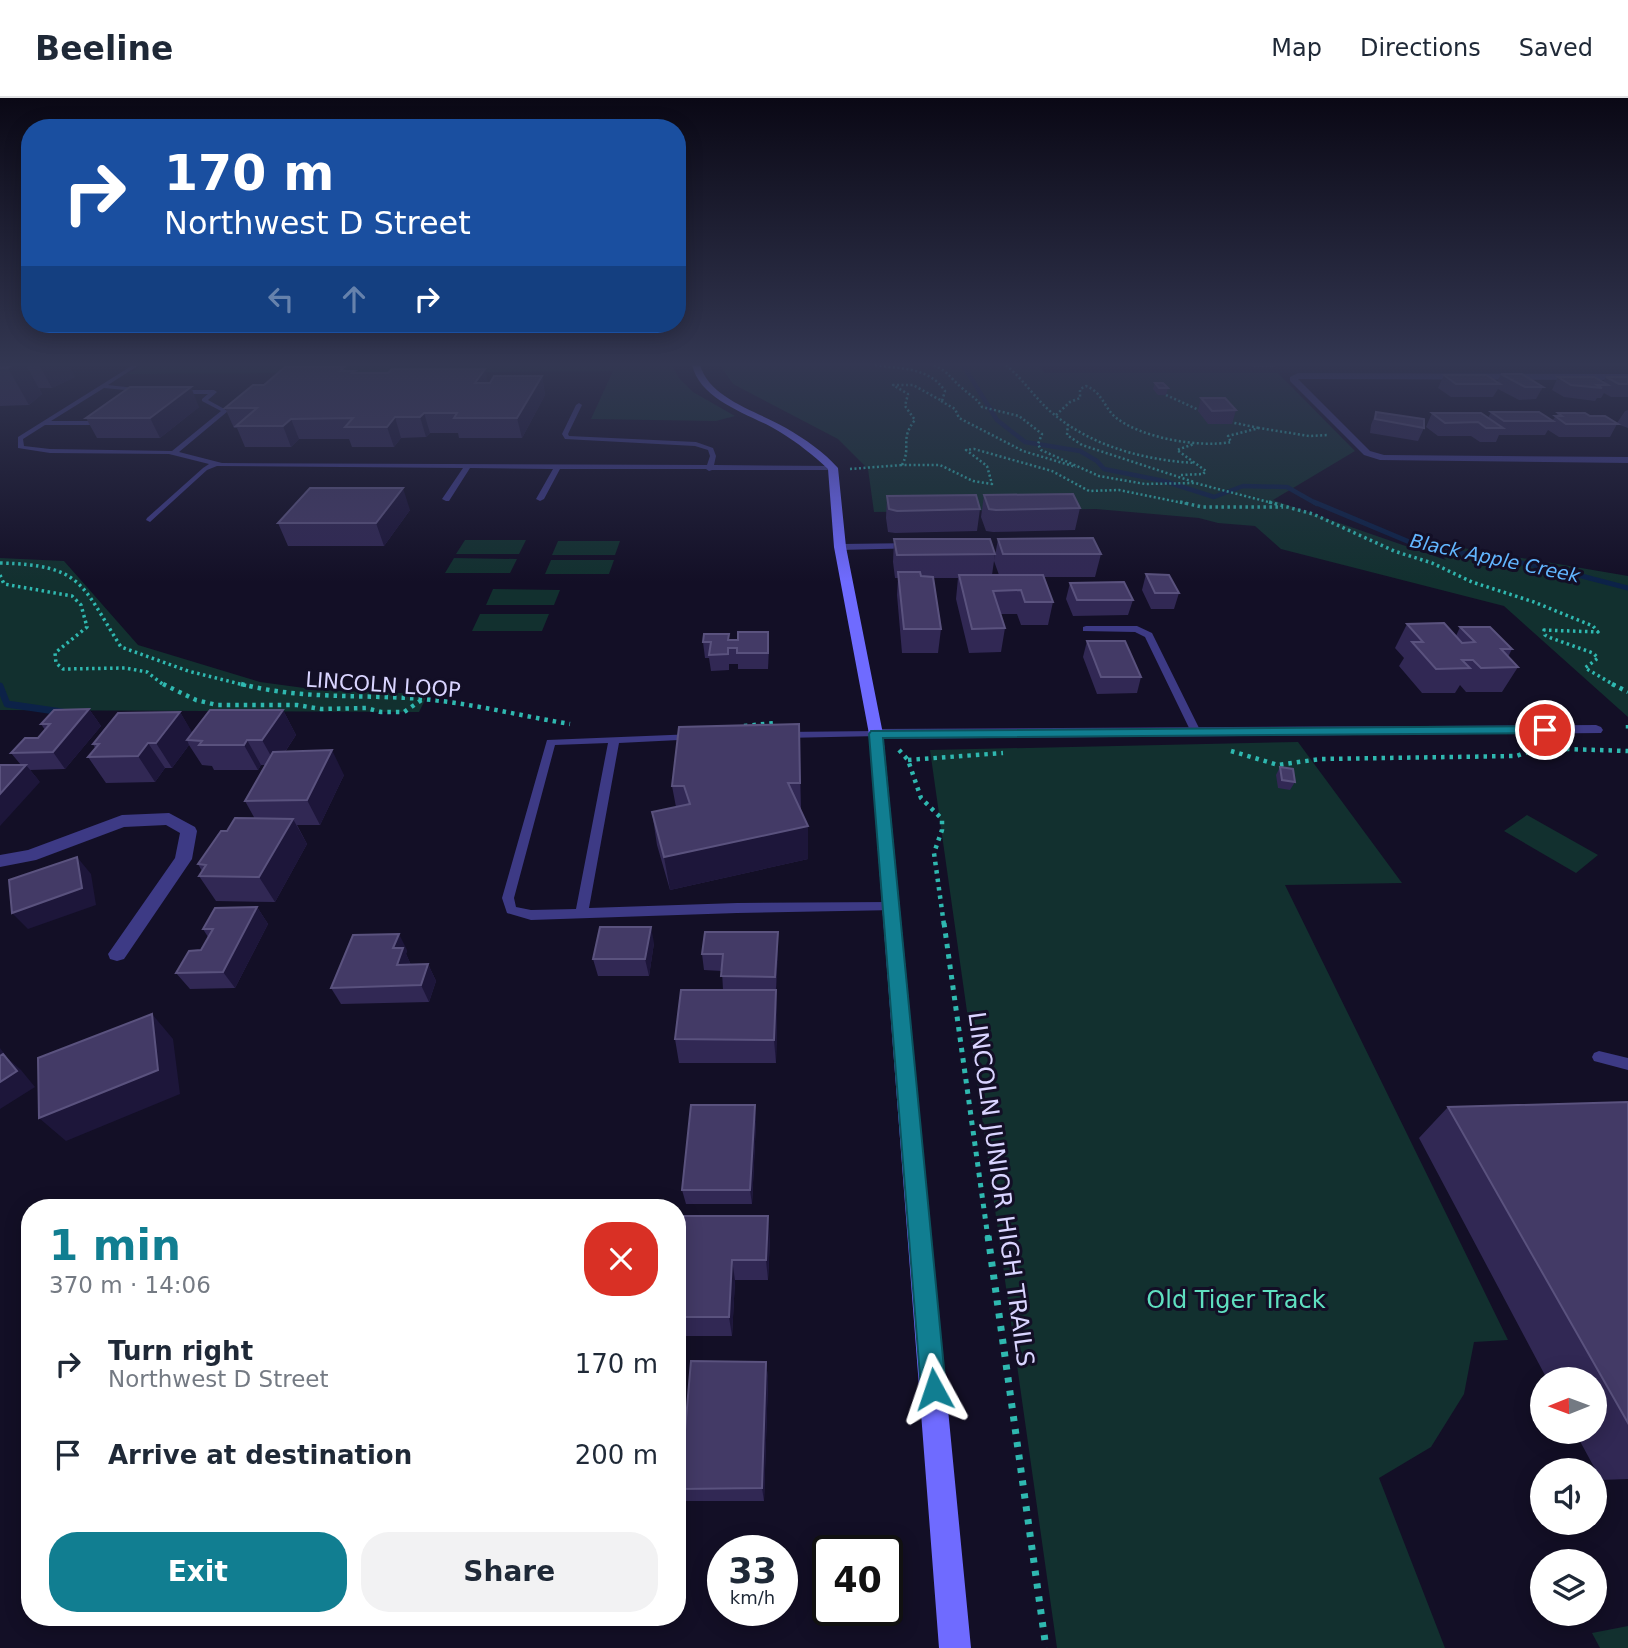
<!DOCTYPE html>
<meta charset="utf-8">
<style>
body{margin:0;font-family:"DejaVu Sans",sans-serif;background:#f2f2f3;color:#1f2937;height:100vh;display:flex;flex-direction:column;font-size:26px;white-space:nowrap}
*{box-sizing:border-box;margin:0}
p{font-size:23px;color:#747a83}
.icon{flex:none;width:38px;height:38px;fill:none;stroke:currentColor;stroke-width:2;stroke-linecap:round;stroke-linejoin:round}
.map{position:relative;flex:1;overflow:hidden}
.drawer{position:absolute;left:21px;top:1101px;width:665px;height:427px;display:flex;flex-direction:column;background:#fff;border-radius:28px;box-shadow:0 4px 18px #0003}
.drawer>*{flex:none}
.banner{position:absolute;left:21px;top:21px;width:665px;height:214px;border-radius:28px;box-shadow:0 4px 18px #0003;background:#1a4fa0;color:#fff;overflow:hidden}
.needle{width:46px;rotate:269deg}
.buttons{position:absolute;left:1530px;top:1269px;display:grid;gap:14px}
.buttons a{display:grid;place-items:center;width:77px;height:77px;border-radius:50%;background:#fff;box-shadow:0 4px 18px #0003;font-size:35px}
.speed{position:absolute;left:707px;top:1437px;display:flex;gap:14px;font-size:35px;font-weight:700;text-align:center}
.speed>*{display:grid;place-content:center;width:91px;height:91px;border-radius:50%;background:#fff;box-shadow:0 4px 18px #0003;line-height:1}
.speed small{font-size:18px;font-weight:400}
.speed .limit{border:4px solid #111;border-radius:10px;background:#fff;color:#111}
.pin{position:absolute;display:grid;place-items:center;width:60px;height:60px;color:#fff;margin:-30px;border:4px solid #fff;border-radius:50%;box-shadow:0 2px 7px #0007}
.me{position:absolute;width:77px;margin:-38px;rotate:355deg;stroke-linejoin:round;filter:drop-shadow(0 0 5px #0008)}
.turn{display:flex;align-items:center;gap:24px;height:147px;padding:0 28px;font-size:32px}
.turn .icon{width:91px;height:91px;stroke-width:2.5}
.turn b{display:block;font-size:49px;line-height:60px}
.lanes{display:flex;align-items:center;height:66px;padding:0 28px;background:#0003;justify-content:center;gap:35px;direction:ltr}
.lanes .off{opacity:.35}
.round{display:grid;place-items:center;flex:none;width:74px;height:74px;border-radius:28px;background:#f2f2f3}
.summary{display:flex;align-items:center;justify-content:space-between;height:119px;padding:0 28px}
h1{font-size:42px;font-weight:700;line-height:52px;color:#117e91}
.primary-button{display:flex;gap:14px;margin-top:auto;padding:14px 28px}
.primary-button a{flex:1;height:80px;border-radius:28px;background:#117e91;color:#fff;font-size:28px;font-weight:700;line-height:80px;text-align:center}
.primary-button a+a{background:#f2f2f3;color:#1f2937}
ul{padding:0;list-style:none}
li{display:flex;align-items:center;gap:21px;height:91px;padding:0 28px}
li div{flex:1}
li b{display:block;font-size:26px}
li em{font-style:normal}
header{display:flex;align-items:center;gap:42px;box-sizing:border-box;height:98px;padding:0 35px;background:#fff;border-bottom:2px solid #e0e1e3}
header strong{font-size:33px}
nav{display:flex;gap:38px;margin-inline-start:auto;font-size:24px}
.map>svg:first-child{display:block}
</style>
<header>
<strong>Beeline</strong>
<nav><a>Map</a><a>Directions</a><a>Saved</a></nav>
</header>
<div class="map">
<svg width="1628" height="1550" viewBox="0 0 1628 1550">
<rect width="100%" height="100%" fill="#130f26"/>
<!-- green -->
<path fill="#12302f" d="M143,267H672L679,280L693,294L735,318L716,323L591,321L613,273L128,276Z
M720,267H1039L1044,275H1278L1355,353L1273,402L1446,462L1428,444L1628,478V619L1504,508L1281,451L1255,428L1218,425L1199,420L1096,411L874,414L868,371L838,341L733,286Z
M465,442H526L519,456H456Z
M558,443H620L615,457H552Z
M0,460L64,463L138,547L260,584L319,592L428,596L419,614L0,612Z
M454,460L517,461L510,475H445Z
M551,462H614L609,476H545Z
M493,491L560,492L554,507H486Z
M480,516H549L542,533H472Z
M1298,644L1402,785L1285,787L1508,1242L1474,1244L1464,1296L1431,1349L1379,1380L1445,1550H1057L930,652Z
M1527,717L1598,757L1576,775L1504,733Z
M1628,1528V1550H1600L1592,1535Z"/>
<g fill="none" stroke-linecap="round" stroke-linejoin="round">
<!-- stream-far2 -->
<path stroke="#0c2248" stroke-width="4.5" d="M963,267L997,322L1025,344L1080,353L1097,363L1104,371L1164,383L1214,399L1243,388L1287,389L1317,406"/>
<!-- stream-far1 -->
<path stroke="#0c2248" stroke-width="5" d="M1314,404L1419,448L1551,470L1628,490"/>
<!-- stream -->
<path stroke="#0c2248" stroke-width="7" d="M0,588L7,606L62,614"/>
<!-- path-far4 -->
<path stroke="#2fb8b0" stroke-width="2.5" stroke-dasharray="2 2.5" stroke-linecap="butt" d="M875,267C901,271 929,269 945,293L942,303L913,287H893L908,296L905,308L915,322C899,342 912,348 902,367H940L973,383L992,386L987,368L966,352L974,351L1052,373L1089,393L1119,392L1188,406
M934,267C951,276 948,278 961,289C969,297 976,299 982,309L1019,318L1042,336L1038,346L1041,352L1099,378L1145,386L1195,385L1276,406
M1006,267C1023,281 1034,299 1051,314C1091,348 1143,362 1195,365
M1166,297L1201,313
M941,303L955,311L959,320L1023,353L1076,369
M1056,317L1070,304L1080,300V291L1086,288C1102,294 1104,309 1115,319C1141,340 1199,350 1231,344L1228,338L1259,330L1309,338L1327,337
M1230,324L1259,330
M1068,326L1067,337L1082,347L1194,384
M850,371L902,367
M1181,377L1203,376L1206,373L1177,352L1194,346"/>
<!-- path-far3 -->
<path stroke="#2fb8b0" stroke-width="3.5" stroke-dasharray="2.5 3.5" stroke-linecap="butt" d="M1180,404L1202,409H1283
M1269,404L1313,416L1394,453L1432,465L1472,484L1534,504L1593,528L1598,534L1544,532L1545,537L1551,540L1593,555L1598,560L1585,570L1616,588
M0,465C83,467 81,486 121,549L188,573L248,588
M0,477L4,486L72,498L81,507L87,529L55,555L56,565L63,571L125,570L147,574L165,588"/>
<!-- path-far2 -->
<path stroke="#2fb8b0" stroke-width="4.5" stroke-dasharray="3.5 5" stroke-linecap="butt" d="M163,586L196,602L217,607H297L321,611L366,610L381,614H404L423,601
M241,586C303,602 360,596 422,601C471,605 521,618 570,626
M1612,586L1628,594
M1628,627V632
M744,628L774,625
M1566,651L1628,653
M899,652L908,662L921,700L942,721V732L934,755L944,827
M1231,653L1278,667L1320,661L1516,658L1540,650
M908,662L1003,655"/>
<!-- path-far1 -->
<path stroke="#2fb8b0" stroke-width="5" stroke-dasharray="4.5 6" stroke-linecap="butt" d="M944,825L988,1140"/>
<!-- path -->
<path stroke="#2fb8b0" stroke-width="7" stroke-dasharray="5 8" stroke-linecap="butt" d="M988,1138L1046,1550"/>
<!-- lane -->
<path fill="#3d3a85" fill-rule="evenodd" d="M133,267H139L108,287L144,291L146,294L104,290L51,323H96L105,318L108,320L107,321L97,327H45L23,341L24,348L50,351L172,353L221,313L202,303V301L208,296H176L173,294L176,292H214L217,294L208,302L228,313L179,354L222,365L707,367L710,358L708,352L695,348L565,341L562,336L576,307L579,305L582,307L568,336L569,338L696,344L713,350L716,358L714,367L833,368L837,370L833,372H712L709,373L706,371H560L544,401L540,403L536,401L553,371L470,370L449,403H446L442,401L463,370L217,368L207,372L150,424L146,422L147,420L203,370L209,366L169,356L50,355L18,350V339Z
M1086,528H1137L1152,535L1201,634L1200,636H1192L1191,634L1145,539L1135,534L1083,533V529Z
M876,633L881,636L880,638L783,640L778,637L783,634Z
M695,636L699,637L700,639L699,641L619,645L589,810L737,805L892,804L896,806L898,809L896,812L737,815L531,822L507,815L502,800L547,642ZM608,645L576,811L531,812L516,809L514,800L555,647Z
M1599,953L1628,960V972L1594,963L1592,959L1594,955Z"/>
<!-- street -->
<path fill="#3d3a85" fill-rule="evenodd" d="M1298,275L1628,276V282L1298,281L1370,353L1384,357L1628,359V365L1380,362L1364,357L1290,283V279Z
M917,445L921,446V450L840,452L834,449L840,446Z
M1596,627L1601,629L1603,632L1601,635L876,641L869,636L876,631Z
M169,715L195,729L197,733L192,761L124,861L117,863L110,861L108,856L175,760L180,735L166,727L124,729L36,762L0,769V757L28,752L122,717Z"/>
<!-- secondary -->
<path fill="#6f6bff" fill-rule="evenodd" d="M692,267H700C710,301 757,313 786,330C805,341 824,354 838,370L846,449L883,636L971,1550H939L869,636L834,449L828,371C813,357 798,345 780,334C751,316 701,304 692,267Z"/>
</g>
<!-- wall -->
<path fill="#312854" d="M0,267H68L75,279L52,290H39L42,296L29,307L0,308Z
M1245,267H1275V269H1253Z
M1472,267H1501V268H1474Z
M1611,267H1628V268H1613Z
M344,269L345,273L356,275L488,285L542,278L545,297L522,340H459L458,335H430L426,339L401,340L394,349H352L349,341H299L291,349H245L237,330H234L225,310L264,287Z
M1501,276L1543,289L1536,301L1519,302L1498,291L1493,299H1451L1438,290L1444,277L1497,284Z
M1558,279L1603,284L1606,279H1628V299H1611L1604,295L1601,300H1597L1595,303L1564,299L1552,292Z
M1155,285L1168,290L1166,297H1158L1153,291Z
M1201,300L1236,312L1232,326H1208L1198,313Z
M199,309L160,340H97L86,320Z
M1628,312V330L1617,326L1610,339H1559L1548,332L1545,337H1499L1496,344H1480L1471,338H1438L1426,329L1432,315L1488,320L1491,314L1552,323L1558,315L1590,318L1617,325L1625,313Z
M1376,314L1424,330L1418,343L1370,335L1371,327Z
M984,397L1080,410L1075,432L993,434L986,433L981,419Z
M887,398L980,411L977,433L895,435L888,434L886,420Z
M410,412L384,448H288L278,425Z
M894,441L995,456L992,477H999L994,463L998,441L1101,456L1095,479H1044L1053,504L1048,527H1021L1017,516H1000L1005,530L1001,554L969,555L956,501L958,480H933L941,531L938,555H902L897,497L898,480H895L893,464Z
M1146,476L1179,495L1174,511H1151L1142,492Z
M1070,485L1133,502L1128,517L1073,518L1066,501Z
M1407,526L1456,538L1460,529L1512,551L1508,559L1518,569L1502,594H1466L1460,587L1455,595H1422L1399,568L1404,560L1395,550Z
M729,536V542L769,550L768,571H738V566H729V572L711,573L709,560H705L703,544Z
M1087,543L1141,579L1137,595L1097,596L1083,559Z
M89,611L101,628L65,671L30,672L40,684L21,667L11,655L38,640L45,632L41,626Z
M283,612L296,637L285,654L344,677L320,727H297L307,746L275,804L216,803L199,778L202,773L198,766L227,733L255,721L245,703L265,667H261L258,672H214L212,668L202,667L189,647L172,670H165L155,684L106,685L88,659L95,650L93,646L180,614L192,635Z
M799,626L801,712L808,761L670,792L657,747L652,714L676,709L672,688Z
M1280,669L1295,684L1290,692L1278,690L1276,677Z
M257,809L268,826L235,890L190,891L176,875L201,852L208,839L203,831Z
M654,845L649,878H598L593,861Z
M778,851L776,893L777,917L776,965H679L675,941L723,892L722,873L704,872L702,856Z
M407,852L406,856L411,867L428,866L436,883L429,904L341,906L331,890Z
M1628,1004V1381L1601,1382L1575,1334H1594V1281H1547L1419,1040L1448,1009Z
M756,1023L752,1106H686L682,1092Z
M677,1118L770,1139L768,1182H735L732,1238H677Z
M766,1264L768,1281L764,1403H686L680,1391Z"/>
<!-- shaded-wall -->
<path fill="#1d163a" d="M10,267H26L42,296L29,307L8,270Z
M39,267H68L75,279L52,290Z
M485,271L489,290L475,285Z
M542,278L545,297L522,340L517,320Z
M191,289L199,309L160,340L150,320Z
M424,315L430,335L426,339L420,319Z
M395,319L401,340L394,349L387,329Z
M291,321L299,341L291,349L283,328Z
M403,390L410,412L384,448L376,425Z
M89,611L101,628L65,671L53,654Z
M283,612L296,637L276,667L262,642Z
M180,614L195,639L187,642L189,647L172,670L156,645Z
M247,642L261,667L258,672L244,647Z
M148,645L165,670L155,684L138,658Z
M332,652L344,677L320,727L307,702Z
M26,667L40,684L0,728V696Z
M293,721L307,746L275,804L259,779Z
M808,728V761L670,792L664,759Z
M77,759L91,776L96,807L28,831L12,815Z
M257,809L268,826L235,890L223,874Z
M651,829L654,845L649,878L645,861Z
M778,834V851L776,893L777,917L776,965L774,942Z
M399,836L407,852L406,856L411,867H397L393,850Z
M428,866L436,883L429,904L421,887Z
M152,916L173,941L180,996L66,1043L39,1020Z
M0,950L6,958H5L21,972L35,989L0,1011Z
M755,1007L756,1023L752,1106L750,1092Z
M768,1118L770,1139L768,1182L766,1162Z
M732,1162L735,1182L732,1238L729,1219Z
M766,1264L768,1281L764,1403L762,1390Z"/>
<!-- building -->
<path fill="#433a66" stroke="#5a527e" stroke-width="2" d="M0,267H12L8,270H0Z
M285,269H344L340,273H355L352,275H388L392,271H485L475,285H490L494,278H542L517,320H454L457,315H424L420,319H395L387,329H345L353,320L291,321L283,328H236L257,310H225L253,287H264Z
M1501,276H1522L1543,289H1525Z
M1444,277H1486L1500,286H1456Z
M1558,279H1594L1608,287H1597L1602,290L1571,287Z
M1606,279H1628V286H1619Z
M1155,285H1163L1168,290H1159Z
M130,289H191L150,320H86Z
M1201,300H1225L1236,312L1212,313Z
M1376,314L1424,321V330L1375,321Z
M1491,314H1539L1553,323H1504Z
M1432,315H1481L1503,330H1486L1478,324L1445,325Z
M1558,315H1585L1590,318H1605L1618,326H1566L1555,318H1562Z
M310,390H403L376,425H278Z
M1073,396L1080,410L996,412L989,411L984,397Z
M976,397L980,411L897,413L889,411L887,398Z
M1093,440L1101,456H1003L998,441Z
M894,441H990L995,456L897,457Z
M898,474H920L921,478L933,479L941,531H904Z
M1146,476L1169,477L1179,495H1155Z
M959,477H1043L1053,504H1025L1021,492L993,493L1005,530L972,531Z
M1124,484L1133,502H1077L1070,485Z
M1444,525L1462,545L1475,544L1460,529H1490L1512,551H1501L1518,569L1481,570L1473,562H1462L1470,570L1436,571L1412,544H1423L1407,526Z
M738,534H768V555H737V550H728V556L709,557L711,544H703L704,536H729L728,542H738Z
M1087,543H1125L1141,579H1101Z
M89,611L53,654L11,655L25,640H38L50,626H41L54,612Z
M210,612H283L262,642H247L244,647H199L202,643L187,642Z
M180,614L156,645H148L138,658L88,659L99,646H93L118,615Z
M799,626L800,685H788L808,728L664,759L652,714L690,706L684,688H672L679,629Z
M332,652L307,702L245,703L273,654Z
M0,667H26L0,696Z
M1280,669L1293,671L1295,684L1282,682Z
M235,720L293,721L259,779L199,778L206,767L198,766L221,733H227Z
M77,759L82,790L12,815L9,782Z
M257,809L223,874L176,875L189,853L201,852L213,831H203L215,810Z
M600,829H651L645,861H593Z
M705,834H778L775,879L721,878L723,856H702Z
M399,836L393,850H403L397,867L428,866L421,887L331,890L353,837Z
M681,892H776L774,942L675,941Z
M152,916L158,972L39,1020L38,960Z
M3,956L17,973L0,984V958Z
M1628,1004V1325L1448,1009Z
M691,1007H755L750,1092H682Z
M677,1118H768L766,1162H732L729,1219H677Z
M691,1263L766,1264L762,1390L680,1391Z"/>
<!-- sky -->
<linearGradient id="sky" x2="0" y2="1"><stop stop-color="#0a0815"/><stop offset="0.55" stop-color="#333752"/><stop offset="1" stop-color="#333752" stop-opacity="0"/></linearGradient>
<rect width="1628" height="484" fill="url(#sky)"/>
<!-- route -->
<path fill="#117e91" stroke="#0b525e" stroke-width="2" d="M1545,628L1550,629V635L883,640L946,1291L942,1299L934,1303L925,1299L921,1291L869,636L871,633Z"/>
<g text-anchor="middle" stroke-width="6" stroke-linejoin="round" paint-order="stroke">
<!-- far-water labels -->
<g font-size="19" font-style="italic" fill="#62b6ff" stroke="#130f26">
<text transform="translate(1495 460) rotate(12)" y="7">Black Apple Creek</text>
</g>
<!-- street labels -->
<g font-size="21" fill="#d9d4ff" stroke="#130f26">
<text transform="translate(383 587) rotate(4)" y="7">LINCOLN LOOP</text>
</g>
<!-- near-street labels -->
<g font-size="24" fill="#d9d4ff" stroke="#130f26">
<text transform="translate(1001 1091) rotate(82)" y="8">LINCOLN JUNIOR HIGH TRAILS</text>
</g>
<!-- near-park labels -->
<g font-size="24" fill="#5fe0c0" stroke="#130f26">
<text x="1236" y="1210">Old Tiger Track</text>
</g>
</g>
</svg>
<div class="buttons">
<a><svg class="needle" viewBox="-14 -14 28 28"><path d="M0-13l5 13h-10z" fill="#e53935"/><path d="M0 13l5-13h-10z" fill="#747a83"/></svg></a>
<a><svg class="icon" aria-label="sound" viewBox="0 0 24 24"><path d="M4 9h4l5-4v14l-5-4H4zM17 9q2 3 0 6"/></svg></a>
<a><svg class="icon" aria-label="layers" viewBox="0 0 24 24"><path d="M12 4l9 5-9 5-9-5zM3 14l9 5 9-5"/></svg></a>
</div>
<div class="speed"><div>33<small>km/h</small></div><div class="limit">40</div></div>
<div class="pin" style="left:1545px;top:632px;background:#d93025"><svg class="icon" aria-label="arrive" viewBox="0 0 24 24"><path d="M6 21V4h12l-3 4 3 4H6"/></svg></div>
<svg class="me" style="left:934px;top:1291px" viewBox="-20 -20 40 40"><path d="M0-17L14 15 0 8-14 15z" fill="#117e91" stroke="#fff" stroke-width="4"/></svg>
<div class="banner">
<div class="turn"><svg class="icon" aria-label="right" viewBox="0 0 24 24"><path d="M7 20v-9h11M14 6l5 5-5 5"/></svg><div><b>170 m</b>Northwest D Street</div></div>
<div class="lanes"><svg class="icon off" aria-label="left" viewBox="0 0 24 24"><path d="M17 20v-9H6M10 6l-5 5 5 5"/></svg><svg class="icon off" aria-label="ahead" viewBox="0 0 24 24"><path d="M12 20V5M6 11l6-6 6 6"/></svg><svg class="icon" aria-label="right" viewBox="0 0 24 24"><path d="M7 20v-9h11M14 6l5 5-5 5"/></svg></div>
</div>
<section class="drawer">
<div class="summary"><div><h1>1 min</h1><p>370 m · 14:06</p></div><a class="round" style="background:#d93025;color:#fff"><svg class="icon" aria-label="close" viewBox="0 0 24 24"><path d="M6 6l12 12M18 6L6 18"/></svg></a></div>
<ul>
<li><svg class="icon" aria-label="right" viewBox="0 0 24 24"><path d="M7 20v-9h11M14 6l5 5-5 5"/></svg><div><b>Turn right</b><p>Northwest D Street</p></div><em>170 m</em></li>
<li><svg class="icon" aria-label="arrive" viewBox="0 0 24 24"><path d="M6 21V4h12l-3 4 3 4H6"/></svg><div><b>Arrive at destination</b></div><em>200 m</em></li>
</ul>
<div class="primary-button"><a>Exit</a><a>Share</a></div>
</section>
</div>
